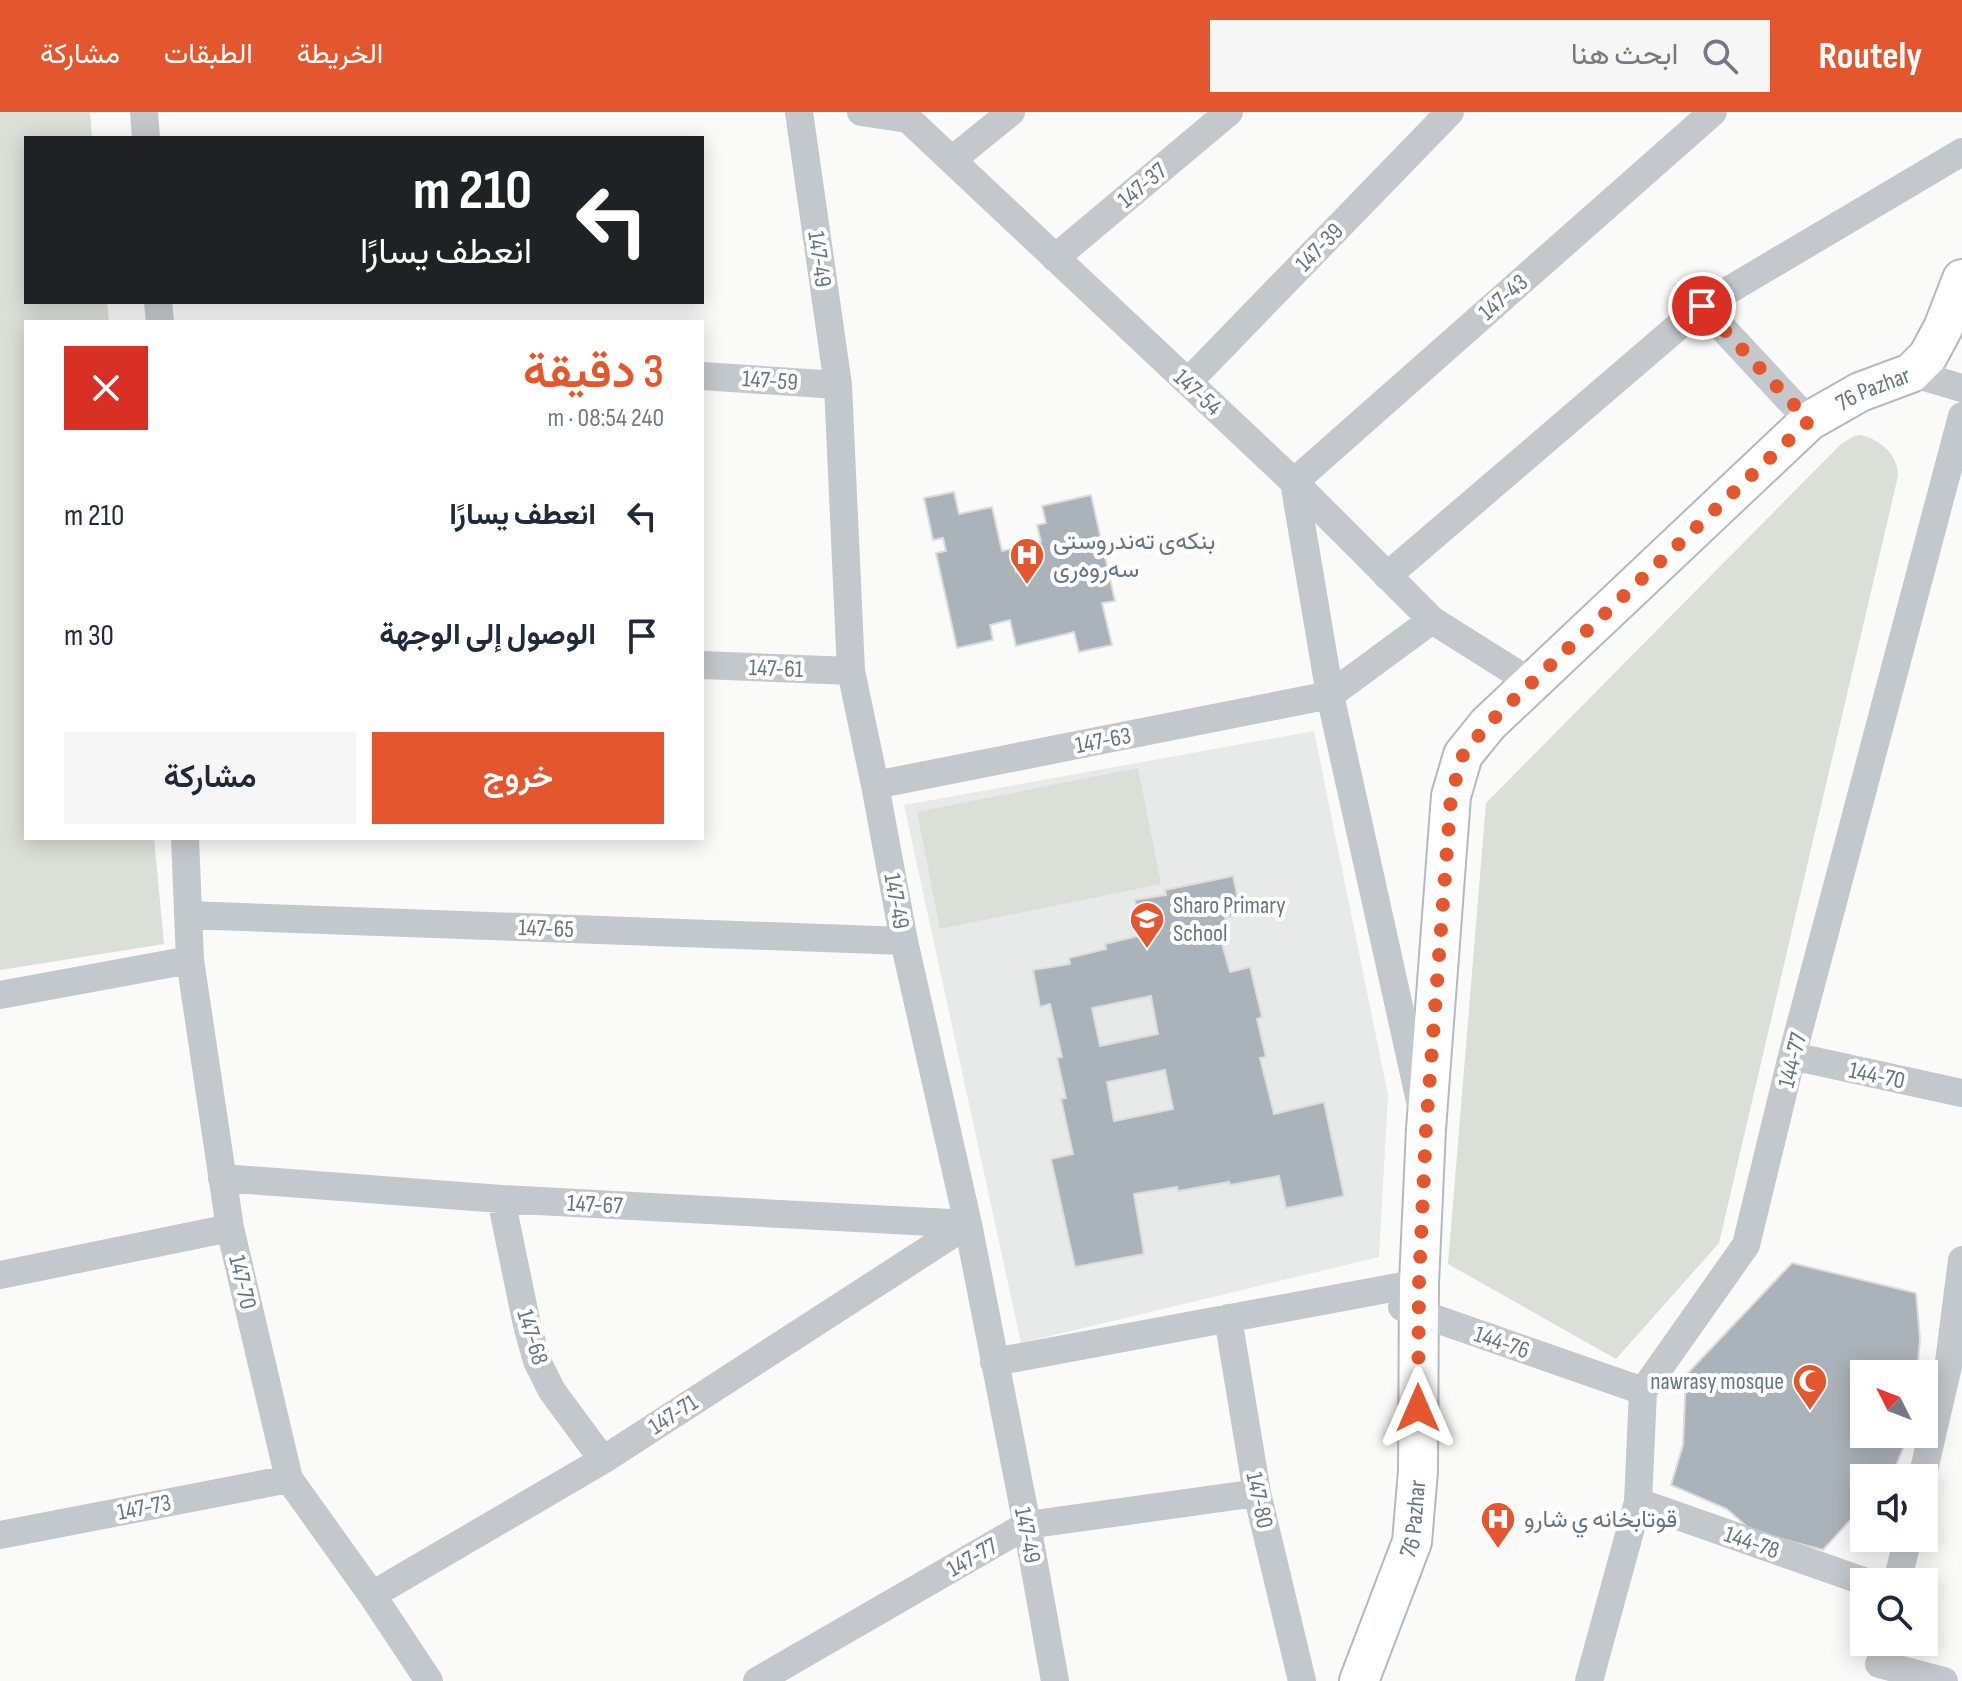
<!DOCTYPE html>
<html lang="ar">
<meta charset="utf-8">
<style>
body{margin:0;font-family:"Sofia Sans Condensed",Vazirmatn,sans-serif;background:#f6f6f7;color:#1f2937;direction:rtl;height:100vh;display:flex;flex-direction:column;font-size:30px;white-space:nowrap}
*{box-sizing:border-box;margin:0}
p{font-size:26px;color:#747a83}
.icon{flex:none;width:44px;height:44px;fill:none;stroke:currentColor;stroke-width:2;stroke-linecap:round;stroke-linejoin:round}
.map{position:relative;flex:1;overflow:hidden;direction:ltr}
.sheet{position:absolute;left:24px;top:208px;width:680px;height:520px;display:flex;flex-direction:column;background:#fff;border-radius:0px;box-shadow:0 4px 20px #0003;direction:rtl}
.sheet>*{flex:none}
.banner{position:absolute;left:24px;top:24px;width:680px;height:168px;border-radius:0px;box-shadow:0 4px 20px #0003;direction:rtl;background:#202124;color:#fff;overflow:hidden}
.needle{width:52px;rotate:312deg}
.fabs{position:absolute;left:1850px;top:1248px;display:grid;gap:16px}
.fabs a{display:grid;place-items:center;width:88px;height:88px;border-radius:0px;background:#fff;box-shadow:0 4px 20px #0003;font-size:40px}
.pin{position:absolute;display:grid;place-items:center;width:68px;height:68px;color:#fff;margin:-34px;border:4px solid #fff;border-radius:50%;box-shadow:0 2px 8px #0007}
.me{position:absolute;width:88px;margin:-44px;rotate:0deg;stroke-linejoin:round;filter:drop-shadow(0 0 6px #0008)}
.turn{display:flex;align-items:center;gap:28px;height:168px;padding:0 40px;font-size:36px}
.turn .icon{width:104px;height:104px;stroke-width:2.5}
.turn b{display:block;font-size:56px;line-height:68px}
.round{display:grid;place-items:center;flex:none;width:84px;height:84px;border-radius:0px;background:#f6f6f7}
.headline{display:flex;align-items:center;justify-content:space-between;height:136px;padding:0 40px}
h1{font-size:48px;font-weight:600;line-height:60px;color:#e4572e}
.primary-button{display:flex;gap:16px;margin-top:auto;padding:16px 40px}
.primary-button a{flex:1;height:92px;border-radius:0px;background:#e4572e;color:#fff;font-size:32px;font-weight:600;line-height:92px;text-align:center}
.primary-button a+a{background:#f6f6f7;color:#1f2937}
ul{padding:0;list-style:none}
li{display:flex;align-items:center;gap:24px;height:120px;padding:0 40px}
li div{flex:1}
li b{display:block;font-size:30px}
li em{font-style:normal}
header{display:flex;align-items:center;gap:48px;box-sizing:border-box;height:112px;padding:0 40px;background:#e4572e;color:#fff}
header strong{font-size:38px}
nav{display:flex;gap:44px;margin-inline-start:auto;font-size:28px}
.search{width:560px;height:72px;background:#f6f6f7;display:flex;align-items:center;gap:20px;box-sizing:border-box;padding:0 28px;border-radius:0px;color:#747a83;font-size:30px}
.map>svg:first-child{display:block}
</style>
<header>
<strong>Routely</strong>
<div class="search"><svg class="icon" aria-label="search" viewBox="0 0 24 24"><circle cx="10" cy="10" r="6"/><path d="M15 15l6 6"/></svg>ابحث هنا</div>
<nav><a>الخريطة</a><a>الطبقات</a><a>مشاركة</a></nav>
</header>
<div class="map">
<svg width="1962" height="1569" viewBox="0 0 1962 1569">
<rect width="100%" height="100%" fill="#fafaf8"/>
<!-- built -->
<path fill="#e8e9e9" d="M1314,619L1388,983L1379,1145L1021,1231L904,693Z"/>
<!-- green -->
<path fill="#dadfd7" d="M0,0H90L92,26H26V190H107L109,210H26V726H154L164,832L0,858Z
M1861,323C1881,328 1898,343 1898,364L1719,1131L1616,1247L1448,1152L1486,691L1841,332L1854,324Z
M1138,656L1161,772L940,817L917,700Z"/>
<!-- building -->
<path fill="#aab3b9" stroke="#dcdcda" stroke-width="2" fill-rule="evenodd" d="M954,380L959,402L992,395L1002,439L1011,437L1016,460L1035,455L1031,432L1041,430L1037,413L1046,411L1042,394L1091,383L1115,489L1102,491L1112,533L1079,540L1074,520L1016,534L1010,508L990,513L993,528L957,536L936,441L946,439L943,426L933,428L924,386Z
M1233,764L1241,802L1225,806L1230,830L1222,832L1230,860L1250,855L1262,905L1257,907L1266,945L1260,946L1274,1002L1324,990L1344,1084L1286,1096L1279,1064L1230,1073L1229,1070L1178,1079L1177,1075L1134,1082L1144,1142L1075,1155L1051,1047L1073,1042L1061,987L1066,986L1057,946L1062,945L1050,892L1040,895L1033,858L1070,852L1069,846L1106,837L1105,832L1142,823L1135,788L1166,783L1165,778ZM1151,884L1158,922L1100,934L1092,896ZM1165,958L1173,997L1114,1009L1107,970Z
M1792,1151L1916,1181L1920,1227L1917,1262H1864V1322H1909L1893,1361L1888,1366H1864V1393L1823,1438L1752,1419L1727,1397L1671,1373L1683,1333L1686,1263Z"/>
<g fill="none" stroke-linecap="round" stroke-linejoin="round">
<!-- secondary casing -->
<g stroke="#b3babf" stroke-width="42">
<g id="secondary">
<path id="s1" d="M1359,1569L1412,1430L1418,1359L1419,1171L1426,1017L1451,684L1463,643L1488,612L1809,309L1860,280L1911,261L1928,244L1943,216L1962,167"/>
</g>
</g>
<!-- street -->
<path stroke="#c3c8cc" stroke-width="28" d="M144,0L146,26
M799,0L838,273L851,559L875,673L904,829L968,1112L1027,1413L1055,1569
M861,0L908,7L1294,370L1432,508L1532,571
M952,48L1011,0
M1055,146L1229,0
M158,190L160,210
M1702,194L1809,309
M1911,261L1962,276
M702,264L838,273
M1188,270L1450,0
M1387,464L1702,194L1962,40
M702,553L851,559
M875,673L1330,583L1432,508
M185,726L190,848L230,1116L289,1367L372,1483L429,1569
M188,803L904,829
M0,883L190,848
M1792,944L1962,981
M1420,989L1330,583L1294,370L1713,0
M222,1066L501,1087L968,1112
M501,1087L527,1213L537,1249L552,1279L603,1348
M0,1163L230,1116
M1402,1195L1643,1279
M1228,1206L1257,1381L1302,1569
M994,1250L1419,1171
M1922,1366L1949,1250L1962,1148
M1638,1390L1866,1470
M0,1423L289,1367
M1897,1470L1908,1426
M372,1483L603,1348L968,1112
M1879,1552L1944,1569
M757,1569L1027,1413L1257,1381
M1589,1569L1638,1390L1643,1279L1746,1133L1792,944L1962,304"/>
<!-- secondary -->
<use href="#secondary" stroke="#fff" stroke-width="38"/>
</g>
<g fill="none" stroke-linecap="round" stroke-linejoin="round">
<!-- route -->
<path stroke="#e4572e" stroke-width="14" stroke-dasharray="0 25.2" d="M1418,1296L1419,1171L1426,1017L1451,684L1463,643L1488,612L1809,309L1702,194"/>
</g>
<!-- icons -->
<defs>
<g id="hospital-pin" transform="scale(1.8)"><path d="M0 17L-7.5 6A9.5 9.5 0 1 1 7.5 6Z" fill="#e4572e" stroke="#fff"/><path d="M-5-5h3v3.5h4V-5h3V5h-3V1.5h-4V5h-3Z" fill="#fff"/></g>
<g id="school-pin" transform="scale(1.8)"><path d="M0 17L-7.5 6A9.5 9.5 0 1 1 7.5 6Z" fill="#e4572e" stroke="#fff"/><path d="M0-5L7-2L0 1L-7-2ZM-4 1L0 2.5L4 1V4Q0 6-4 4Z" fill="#fff"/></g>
<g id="mosque-pin" transform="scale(1.8)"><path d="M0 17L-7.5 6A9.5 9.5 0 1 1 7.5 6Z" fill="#e4572e" stroke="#fff"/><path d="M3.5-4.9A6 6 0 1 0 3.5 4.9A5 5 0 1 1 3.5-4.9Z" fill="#fff"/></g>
</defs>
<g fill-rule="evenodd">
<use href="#hospital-pin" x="1027" y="443"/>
<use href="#school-pin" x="1147" y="807"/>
<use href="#mosque-pin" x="1810" y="1269"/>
<use href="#hospital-pin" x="1498" y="1407"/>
</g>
<g text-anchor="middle" stroke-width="8" stroke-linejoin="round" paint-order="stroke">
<!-- street labels -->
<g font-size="24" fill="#657683" stroke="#fff">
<text transform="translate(1142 73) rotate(-40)" y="8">147-37</text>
<text transform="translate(1319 135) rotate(-46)" y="8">147-39</text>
<text transform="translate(820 147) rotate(82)" y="8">147-49</text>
<text transform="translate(1503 185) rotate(-41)" y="8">147-43</text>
<text transform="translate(770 268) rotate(4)" y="8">147-59</text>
<text dy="8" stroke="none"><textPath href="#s1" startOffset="1492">76 Pazhar</textPath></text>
<text transform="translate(1198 280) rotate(43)" y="8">147-54</text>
<text transform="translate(776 556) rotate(2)" y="8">147-61</text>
<text transform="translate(1103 628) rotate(-11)" y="8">147-63</text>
<text transform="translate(897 789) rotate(80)" y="8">147-49</text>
<text transform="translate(546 816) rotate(2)" y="8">147-65</text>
<text transform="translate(1792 948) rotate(-76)" y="8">144-77</text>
<text transform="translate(1877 963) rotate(12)" y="8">144-70</text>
<text transform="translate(595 1092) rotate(3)" y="8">147-67</text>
<text transform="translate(243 1170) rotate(77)" y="8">147-70</text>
<text transform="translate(533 1225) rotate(73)" y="8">147-68</text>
<text transform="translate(1502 1230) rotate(19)" y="8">144-76</text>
<text transform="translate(673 1302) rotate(-33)" y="8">147-71</text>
<text transform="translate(1260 1388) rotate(78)" y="8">147-80</text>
<text transform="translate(144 1395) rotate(-11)" y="8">147-73</text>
<text dy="8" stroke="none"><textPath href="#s1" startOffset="172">76 Pazhar</textPath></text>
<text transform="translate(1028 1423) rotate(79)" y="8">147-49</text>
<text transform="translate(1752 1430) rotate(19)" y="8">144-78</text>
<text transform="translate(972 1445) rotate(-30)" y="8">147-77</text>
</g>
<!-- poi labels -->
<g font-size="24" fill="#657683" stroke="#fff" text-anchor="start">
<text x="1053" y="437">بنکەی تەندروستی<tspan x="1053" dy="28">سەروەری</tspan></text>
<text x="1173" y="801">Sharo Primary<tspan x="1173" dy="28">School</tspan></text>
<text x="1784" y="1277" text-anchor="end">nawrasy mosque</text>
<text x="1524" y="1415">قوتابخانه ي شارو</text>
</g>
</g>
</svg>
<div class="fabs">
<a><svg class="needle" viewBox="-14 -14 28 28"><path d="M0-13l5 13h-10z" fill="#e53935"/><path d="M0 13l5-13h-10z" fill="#747a83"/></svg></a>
<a><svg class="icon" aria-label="sound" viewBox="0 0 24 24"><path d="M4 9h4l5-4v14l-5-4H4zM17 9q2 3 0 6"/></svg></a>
<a><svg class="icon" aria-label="search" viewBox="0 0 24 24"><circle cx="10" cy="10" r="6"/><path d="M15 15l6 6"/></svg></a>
</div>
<div class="pin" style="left:1702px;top:194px;background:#d93025"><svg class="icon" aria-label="arrive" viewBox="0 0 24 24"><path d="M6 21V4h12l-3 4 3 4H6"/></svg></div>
<svg class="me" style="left:1418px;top:1296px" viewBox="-20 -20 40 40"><path d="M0-17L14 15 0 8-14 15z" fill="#e4572e" stroke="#fff" stroke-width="4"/></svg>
<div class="banner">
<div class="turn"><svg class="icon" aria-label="left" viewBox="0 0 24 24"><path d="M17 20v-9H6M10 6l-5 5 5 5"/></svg><div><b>210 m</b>انعطف يسارًا</div></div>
</div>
<section class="sheet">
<div class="headline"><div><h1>3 دقيقة</h1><p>240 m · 08:54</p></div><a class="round" style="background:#d93025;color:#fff"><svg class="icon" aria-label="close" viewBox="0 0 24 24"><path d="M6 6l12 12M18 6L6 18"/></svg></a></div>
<ul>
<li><svg class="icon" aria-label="left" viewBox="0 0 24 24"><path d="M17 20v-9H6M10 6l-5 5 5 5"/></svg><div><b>انعطف يسارًا</b></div><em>210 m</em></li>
<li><svg class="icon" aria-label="arrive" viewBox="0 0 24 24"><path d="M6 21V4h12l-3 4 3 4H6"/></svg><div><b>الوصول إلى الوجهة</b></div><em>30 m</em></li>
</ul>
<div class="primary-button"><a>خروج</a><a>مشاركة</a></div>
</section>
</div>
